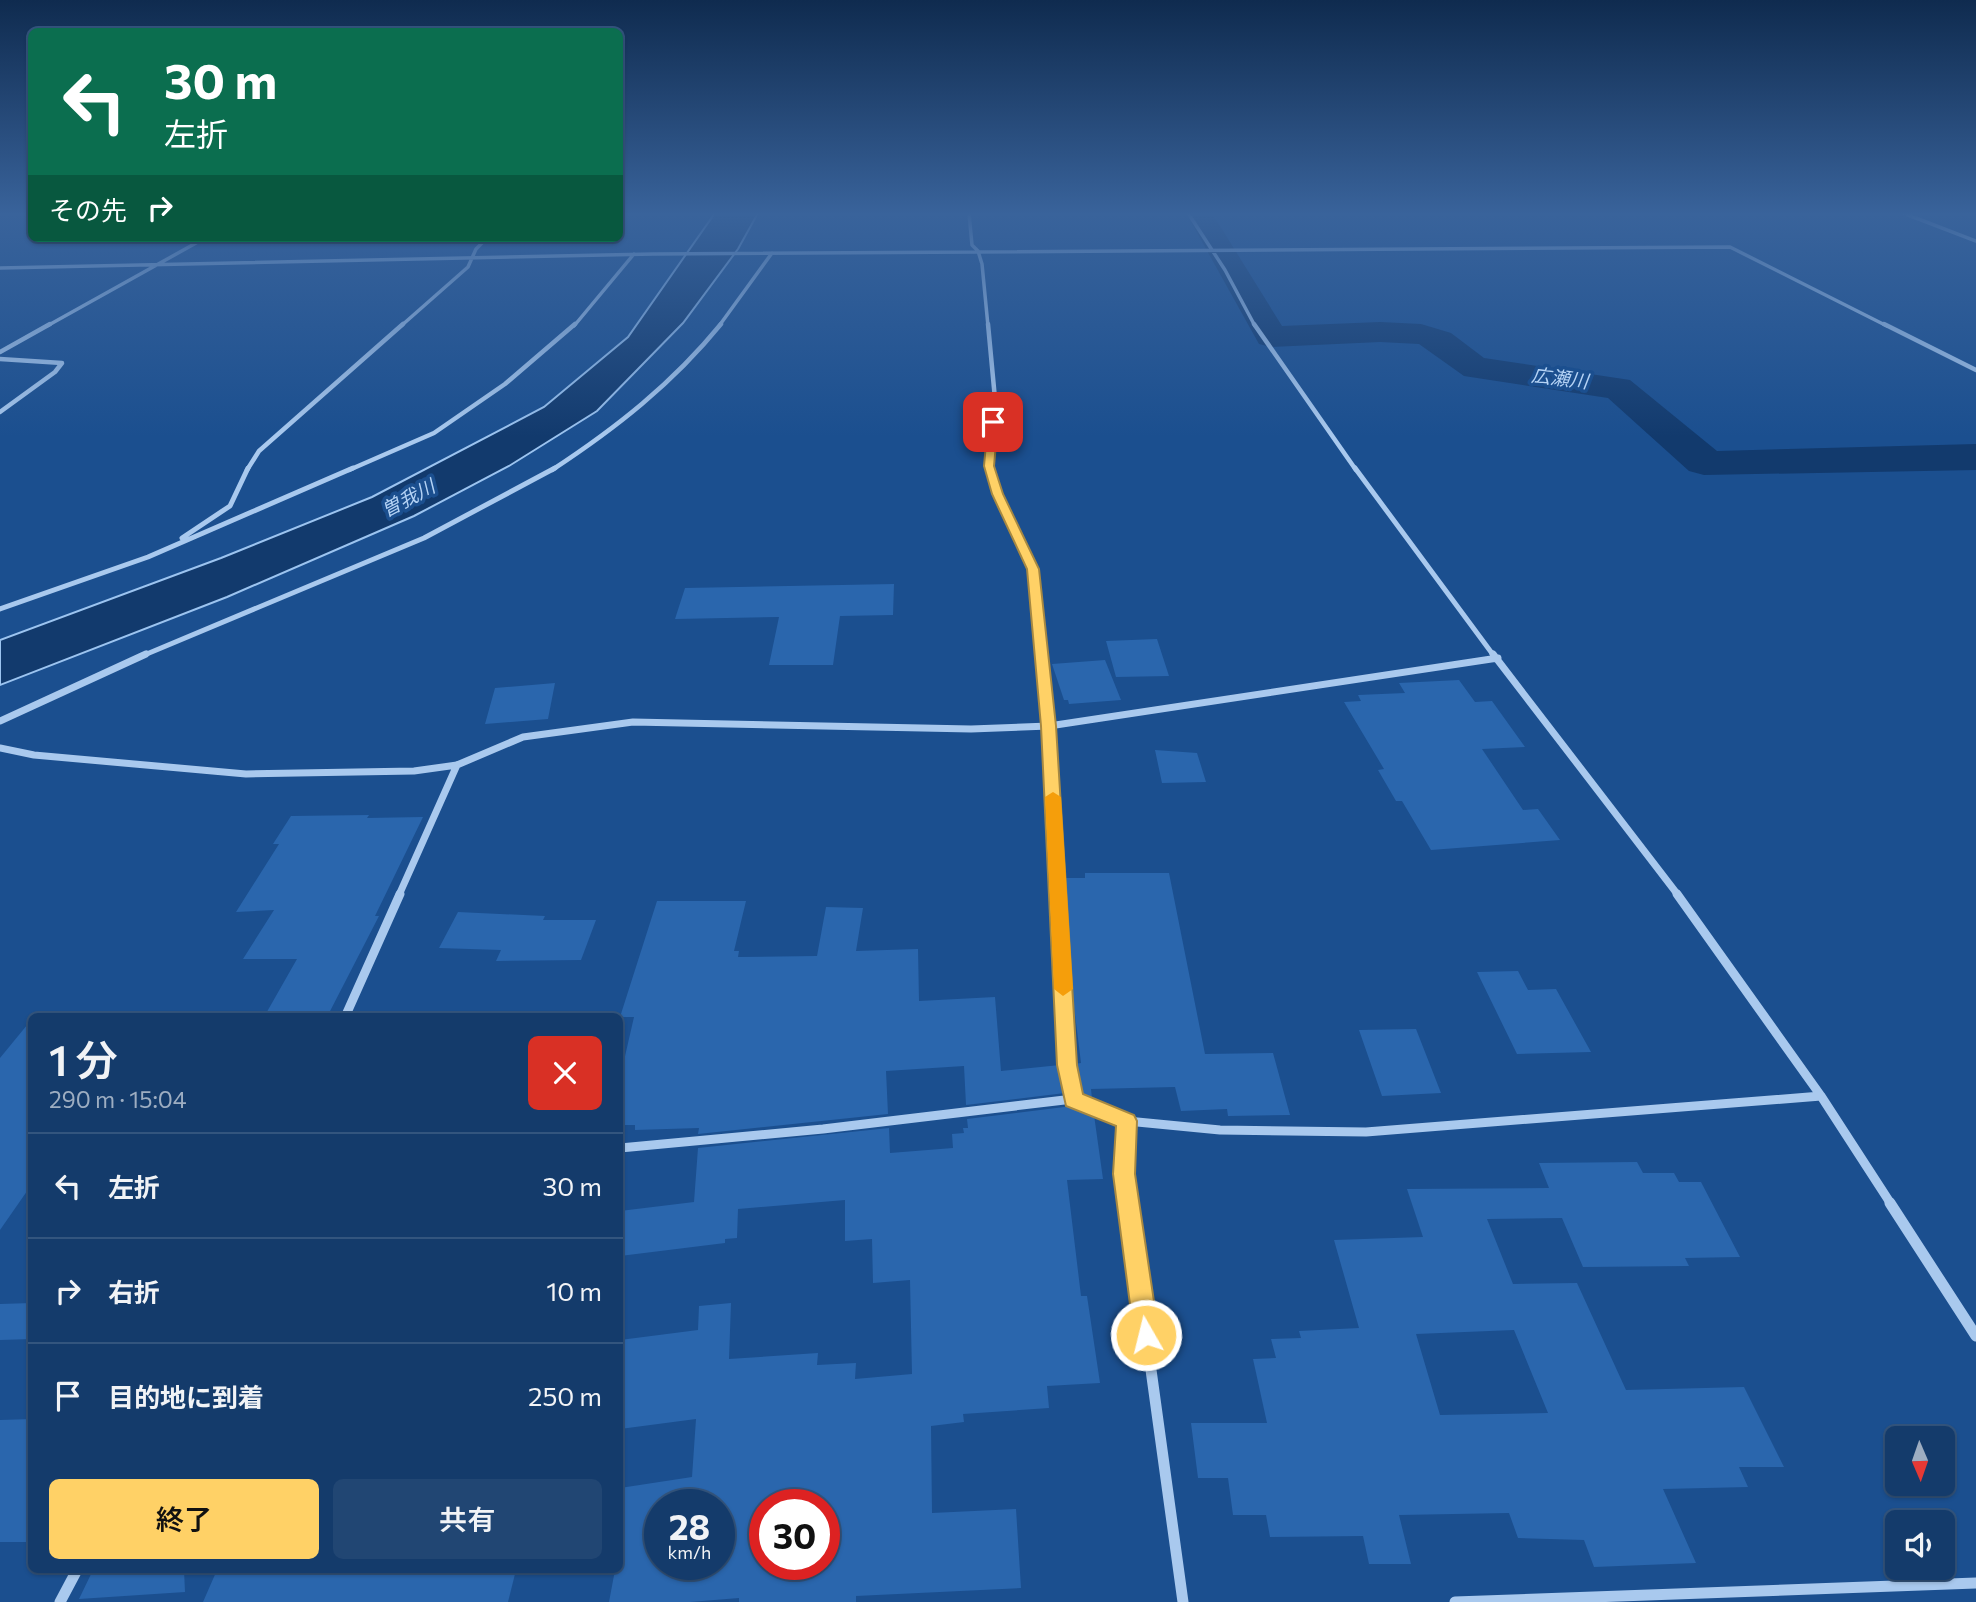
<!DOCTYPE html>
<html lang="ja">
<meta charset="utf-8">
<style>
body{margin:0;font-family:Commissioner,"Noto Sans JP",sans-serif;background:#214673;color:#f1f3f6;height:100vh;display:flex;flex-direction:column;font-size:26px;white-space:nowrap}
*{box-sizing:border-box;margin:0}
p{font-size:23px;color:#9dadc1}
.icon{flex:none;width:38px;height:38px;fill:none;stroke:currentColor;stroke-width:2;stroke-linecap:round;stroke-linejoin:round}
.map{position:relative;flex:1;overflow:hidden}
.side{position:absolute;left:28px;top:1013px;width:595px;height:560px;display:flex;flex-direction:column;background:#143b6b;border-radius:10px;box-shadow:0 2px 5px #0004,0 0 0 2px #33557e}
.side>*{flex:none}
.banner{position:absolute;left:28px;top:28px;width:595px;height:214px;border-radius:10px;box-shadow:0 2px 5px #0004,0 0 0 2px #33557e;background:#0b6e4f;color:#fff;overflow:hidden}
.needle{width:46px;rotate:178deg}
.tools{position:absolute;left:1885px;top:1426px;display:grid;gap:14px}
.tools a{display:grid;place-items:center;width:70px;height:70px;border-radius:10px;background:#143b6b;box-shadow:0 2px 5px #0004,0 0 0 2px #33557e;font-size:35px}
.speed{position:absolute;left:644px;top:1489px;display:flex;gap:14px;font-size:35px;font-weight:700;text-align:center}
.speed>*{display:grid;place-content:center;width:91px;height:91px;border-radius:50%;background:#143b6b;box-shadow:0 2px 5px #0004,0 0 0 2px #33557e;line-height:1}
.speed small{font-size:18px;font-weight:400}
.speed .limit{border:10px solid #d22;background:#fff;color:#111}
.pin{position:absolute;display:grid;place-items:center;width:60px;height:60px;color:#fff;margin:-30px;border-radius:14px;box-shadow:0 4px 10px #0006}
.me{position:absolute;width:77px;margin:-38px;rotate:352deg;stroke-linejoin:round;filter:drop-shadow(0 0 5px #0008)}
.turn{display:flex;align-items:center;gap:24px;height:147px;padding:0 21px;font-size:32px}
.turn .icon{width:91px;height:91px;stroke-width:2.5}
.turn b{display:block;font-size:49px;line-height:60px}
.then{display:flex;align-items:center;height:66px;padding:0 21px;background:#0003;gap:14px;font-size:26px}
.round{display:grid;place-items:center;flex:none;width:74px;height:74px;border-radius:10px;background:#214673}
.overview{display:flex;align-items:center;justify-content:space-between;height:119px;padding:0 21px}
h1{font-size:42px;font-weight:600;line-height:52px}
.button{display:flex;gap:14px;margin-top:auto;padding:14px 21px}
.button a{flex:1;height:80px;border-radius:10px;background:#ffd166;color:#111;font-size:28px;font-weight:600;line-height:80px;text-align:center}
.button a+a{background:#214673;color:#f1f3f6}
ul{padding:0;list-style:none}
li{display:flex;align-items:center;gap:21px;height:105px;padding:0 21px;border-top:2px solid #33557e}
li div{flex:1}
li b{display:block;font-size:26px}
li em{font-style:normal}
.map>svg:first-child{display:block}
</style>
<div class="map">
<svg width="1976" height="1602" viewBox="0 0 1976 1602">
<rect width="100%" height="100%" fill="#1b4f8f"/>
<!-- water -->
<path fill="#123a6d" stroke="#9cc4f0" stroke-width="2" d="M715,213H758L738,249L683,323L597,411L509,466L414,516L227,597L0,685V640L221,558L372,497L544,407L628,337Z"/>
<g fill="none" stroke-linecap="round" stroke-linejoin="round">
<!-- river -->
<path fill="#123a6d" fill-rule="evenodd" d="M1186,213H1212L1282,326L1380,322L1421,324L1451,333L1484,358L1630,380L1717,451L1976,444V470L1704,475L1689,471L1608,398L1464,376L1419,344L1380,342L1271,347L1259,344Z"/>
</g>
<!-- building -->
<path fill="#2a66ad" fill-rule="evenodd" d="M894,584L893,615L840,616L833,665H769L779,617L675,619L685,588Z
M1157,639L1169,676L1116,677L1106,641Z
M1105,660L1121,700L1069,704L1068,700H1064L1052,664Z
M1459,680L1475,702L1492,701L1525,747L1482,749L1523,810L1538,809L1560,840L1431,850L1402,801H1396L1378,770L1384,769L1344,702L1361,701L1358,695L1405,693L1399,683Z
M555,683L548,719L485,724L495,688Z
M1155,750L1197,753L1206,782L1162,783Z
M369,815L367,818L423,817L375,916H379L327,1017H264L297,959H243L274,910L236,912L279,844H273L291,816Z
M1085,873H1169L1205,1054L1273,1053L1290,1115L1228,1116L1227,1109L1181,1111L1175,1087L1091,1089L1092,1099L1079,1094L1074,1064L1081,1063L1070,974L1063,878H1085Z
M657,901H746L734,951H739L738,957L817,956L826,907L863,908L856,951L918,949L919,1001L995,997L1001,1071L1060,1065L1065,1093L966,1105L964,1066L886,1071L888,1114L698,1134L699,1128L635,1130V1125H620V1078L634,1017H620Z
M458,912L545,916L543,920H596L581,960L496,961L501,950L439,948Z
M1518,971L1528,990L1556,989L1591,1052L1517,1054L1477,972Z
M32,1019V1184L0,1230V1058Z
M1416,1029L1441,1093L1382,1096L1359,1030Z
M1072,1106L1094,1115L1103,1179L1067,1180L1081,1296H1087L1100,1383L1047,1386L1049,1408L963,1414L964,1422L931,1426L932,1513L1016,1509L1021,1588L856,1596V1602H739V1598L690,1602H609L615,1570H620V1541L625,1505H620V1488L692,1477L696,1419L620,1429V1340L698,1330L699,1306L731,1303L729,1359L818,1353L817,1365L856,1363L855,1379L912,1374L910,1280L873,1283L872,1239L845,1241V1200L738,1209L737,1238L725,1239V1243L620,1256V1211L694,1202L698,1148L889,1128L890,1153L953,1148L952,1134L964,1133L963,1128H968L967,1119ZM660,1505H719V1564H660ZM765,1505H824V1564H765Z
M1637,1162L1643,1173H1674L1679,1182H1701L1740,1257L1685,1258L1689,1266L1583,1267L1562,1218L1487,1219L1513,1284L1577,1283L1626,1390L1744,1387L1784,1467H1739L1748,1487L1663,1489L1696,1563L1594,1567L1584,1540L1518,1538L1509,1513L1399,1515L1411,1564H1369L1363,1536L1270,1537L1266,1515H1233L1228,1478H1198L1191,1423H1267L1253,1359L1276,1358L1271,1339L1301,1338L1299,1331L1359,1328L1334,1240L1423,1237L1407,1189L1549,1188L1539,1163ZM1514,1330L1548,1413L1440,1415L1416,1334Z
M32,1303V1339L0,1340V1304Z
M32,1419V1542H0V1420Z
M93,1570H184L185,1592L79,1599Z
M217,1570H516L508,1602H203Z"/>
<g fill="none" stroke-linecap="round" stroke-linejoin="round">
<!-- street-far5 -->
<path stroke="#a9c9ee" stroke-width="3.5" d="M969,213L972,245L978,251L982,264L988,326
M1188,213L1225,270L1255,326
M1903,213L1976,241
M0,268L653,254L1730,247L1887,326
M47,326L205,238
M401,326L468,267L476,249L487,238
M574,326L634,254
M719,326L772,253"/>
<!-- street-far4 -->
<path stroke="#a9c9ee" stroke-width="4.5" d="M988,324L995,399L990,470
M1254,324L1356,470
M1884,324L1976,370
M0,352L50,324
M0,359L62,363L55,372L0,412
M247,470L259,451L403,324
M349,470L434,433L505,384L575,324
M552,470C616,428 672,384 721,324"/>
<!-- street-far3 -->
<path stroke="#a9c9ee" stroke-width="5" d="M990,468L998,494L1033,570L1042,656
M1355,468L1494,656
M182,538L230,506L248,468
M0,609L148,557L353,468
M142,656L424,538L555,468"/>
<!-- street-far2 -->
<path stroke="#a9c9ee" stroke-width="7" d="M1042,654L1049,726L1058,895
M1493,654L1678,895
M0,721L146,654
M0,748L34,755L246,774L414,771L457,765L523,737L633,722L971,729L1049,726L1498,658
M399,895L457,765"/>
<!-- street-far1 -->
<path stroke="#a9c9ee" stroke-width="9" d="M1058,894L1067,1065L1073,1099
M1677,894L1821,1096L1891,1204
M345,1017L400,894
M1127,1121L1124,1174L1128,1204
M620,1148L823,1129L1073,1099L1127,1121L1220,1130L1366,1132L1821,1096"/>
<!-- street -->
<path stroke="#a9c9ee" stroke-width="11" d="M1128,1203L1183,1602
M1890,1203L1976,1336
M60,1602L77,1570
M1455,1602L1976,1583"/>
</g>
<!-- sky -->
<linearGradient id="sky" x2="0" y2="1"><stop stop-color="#0f2b4f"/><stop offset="0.49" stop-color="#39639b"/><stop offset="1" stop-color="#39639b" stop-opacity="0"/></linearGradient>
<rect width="1976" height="437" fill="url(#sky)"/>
<!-- route -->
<path fill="#ffd166" stroke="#a68842" stroke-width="2" d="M993,419L998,422L994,466L1003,494L1039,569L1056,726L1077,1065L1083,1094L1134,1115L1137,1121L1135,1174L1159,1335L1155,1343L1146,1347L1138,1343L1134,1335L1113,1174L1116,1126L1066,1106L1057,1065L1041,726L1027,569L992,494L984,466L988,422Z"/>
<!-- slow -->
<path fill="#f59e0b" d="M1053,792L1061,797L1073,989L1063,996L1054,989L1045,797Z"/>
<g text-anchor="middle" stroke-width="7" stroke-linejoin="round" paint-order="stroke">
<!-- far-water labels -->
<g font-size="19" font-style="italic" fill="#b5d3f5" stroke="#1b4f8f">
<text transform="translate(1560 378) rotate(7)" y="7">広瀬川</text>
<text transform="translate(408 498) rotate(-28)" y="7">曽我川</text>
</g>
</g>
</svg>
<div class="tools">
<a><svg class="needle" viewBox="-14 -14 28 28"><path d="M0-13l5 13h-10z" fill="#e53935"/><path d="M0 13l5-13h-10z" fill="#9dadc1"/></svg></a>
<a><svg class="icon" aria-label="sound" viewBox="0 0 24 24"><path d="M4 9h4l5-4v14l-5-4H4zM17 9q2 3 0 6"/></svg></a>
</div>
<div class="speed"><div>28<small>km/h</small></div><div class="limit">30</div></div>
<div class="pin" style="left:993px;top:422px;background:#d93025"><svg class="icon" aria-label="arrive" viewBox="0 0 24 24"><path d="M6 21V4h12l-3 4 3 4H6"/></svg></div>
<svg class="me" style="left:1146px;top:1335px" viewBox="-20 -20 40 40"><circle r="17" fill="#ffd166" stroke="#fff" stroke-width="3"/><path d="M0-11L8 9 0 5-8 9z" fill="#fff"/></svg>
<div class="banner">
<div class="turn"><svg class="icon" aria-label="left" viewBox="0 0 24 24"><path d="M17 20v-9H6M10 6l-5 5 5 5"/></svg><div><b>30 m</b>左折</div></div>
<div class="then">その先<svg class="icon" aria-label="right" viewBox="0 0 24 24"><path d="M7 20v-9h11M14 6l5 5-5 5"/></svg></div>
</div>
<section class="side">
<div class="overview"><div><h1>1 分</h1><p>290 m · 15:04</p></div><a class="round" style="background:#d93025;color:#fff"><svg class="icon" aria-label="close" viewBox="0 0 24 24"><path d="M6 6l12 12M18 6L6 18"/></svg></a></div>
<ul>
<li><svg class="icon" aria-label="left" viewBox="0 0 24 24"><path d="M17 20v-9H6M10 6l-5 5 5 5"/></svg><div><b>左折</b></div><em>30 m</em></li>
<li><svg class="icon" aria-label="right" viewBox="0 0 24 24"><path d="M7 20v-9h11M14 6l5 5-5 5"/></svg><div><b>右折</b></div><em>10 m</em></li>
<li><svg class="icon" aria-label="arrive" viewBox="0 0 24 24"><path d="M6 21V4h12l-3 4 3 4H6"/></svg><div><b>目的地に到着</b></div><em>250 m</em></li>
</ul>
<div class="button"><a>終了</a><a>共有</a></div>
</section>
</div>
